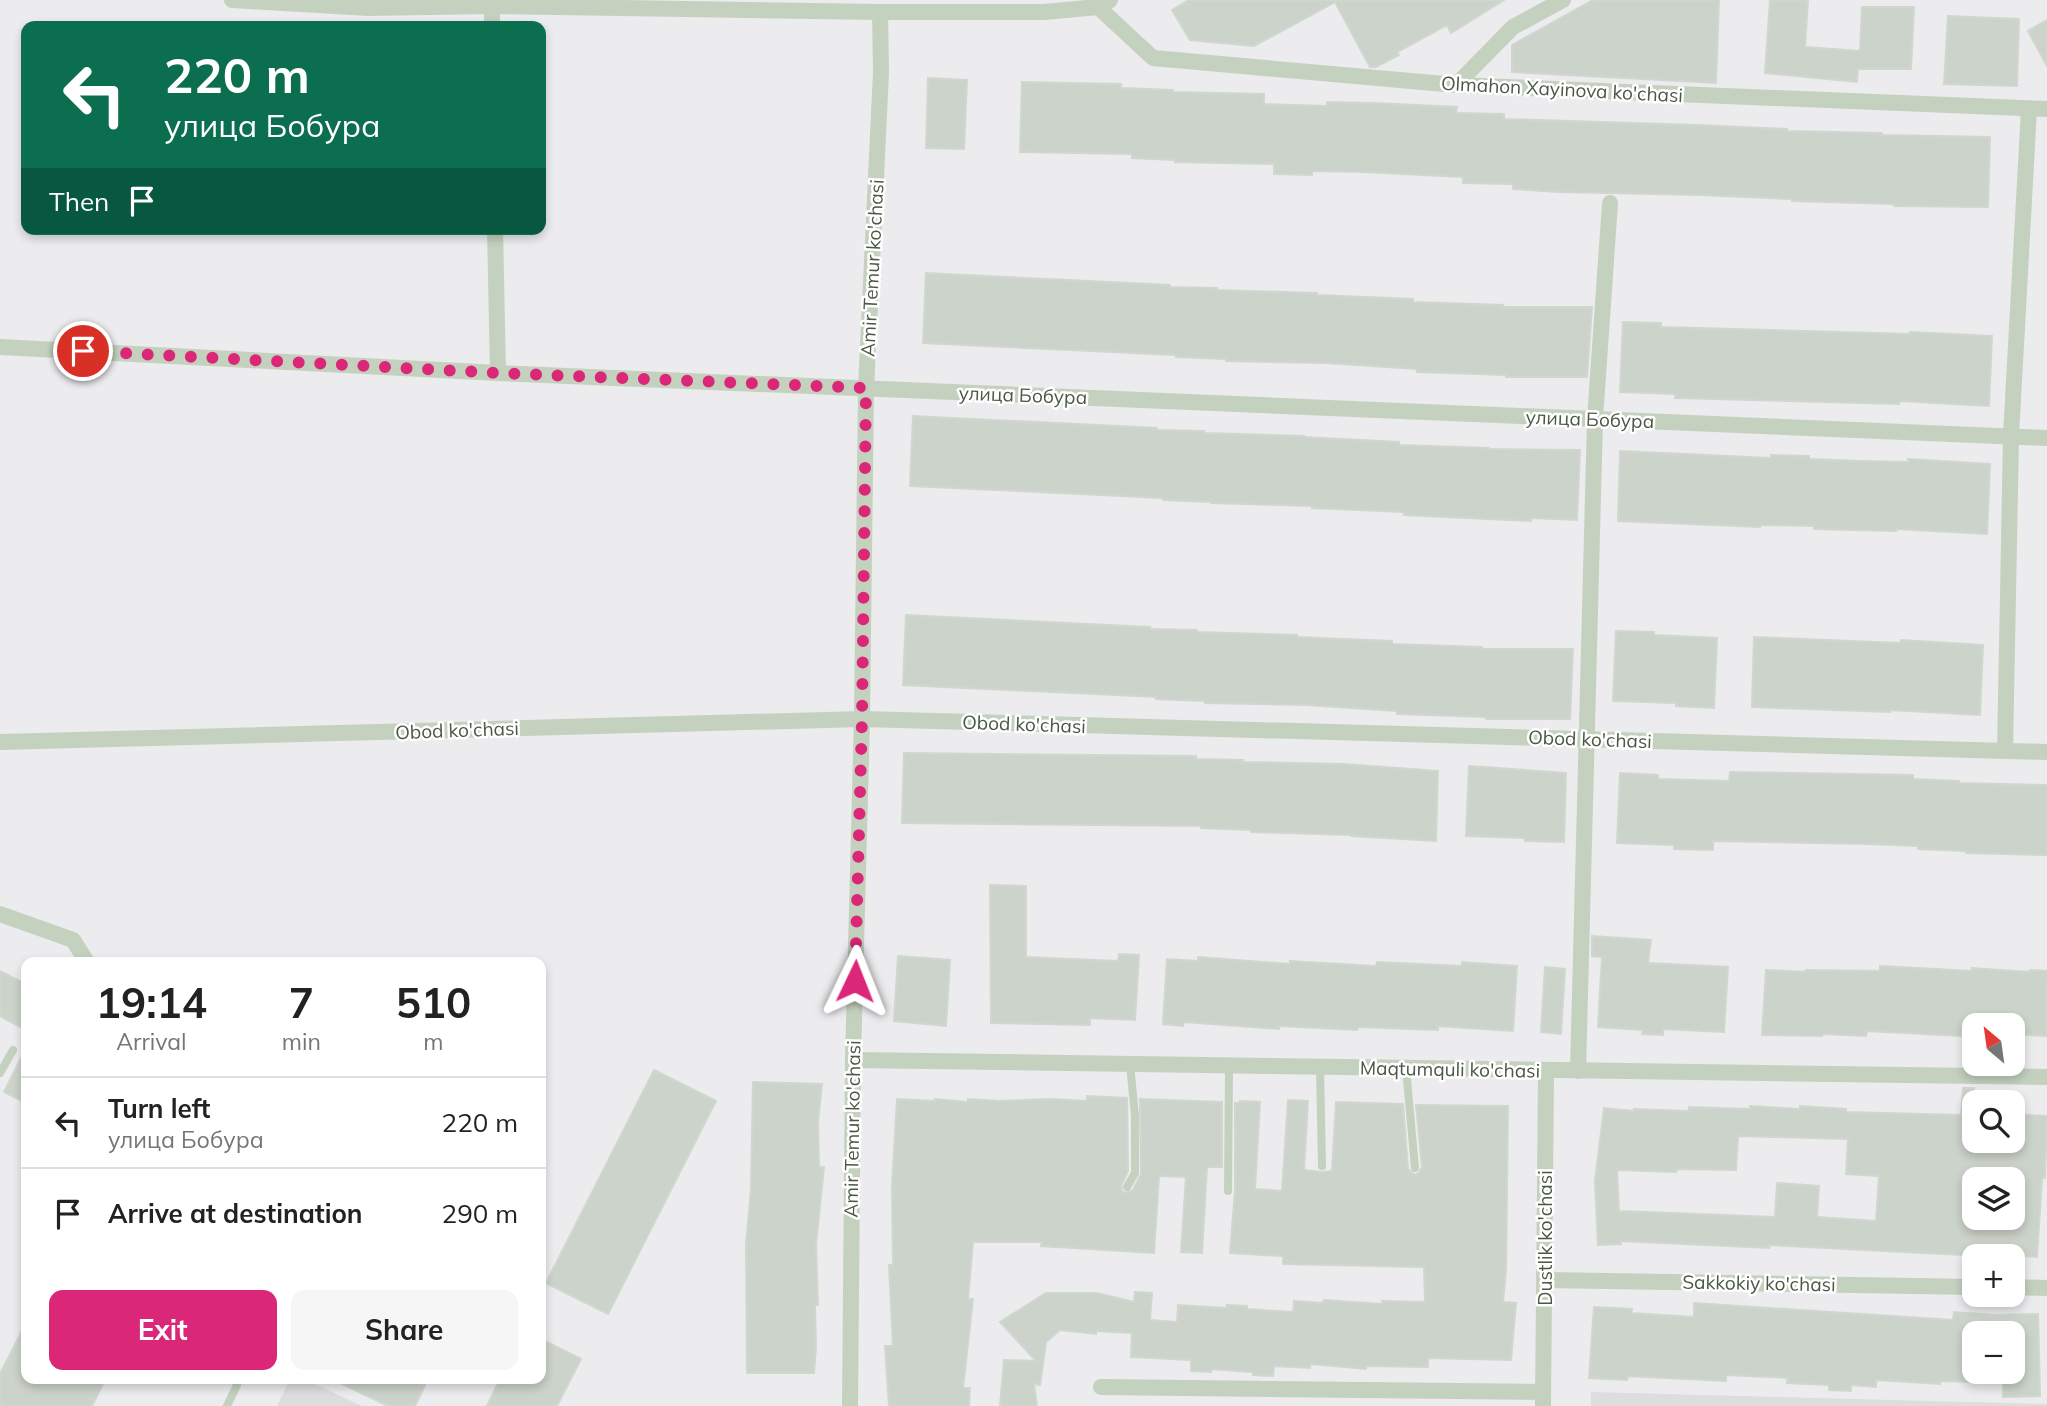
<!DOCTYPE html>
<meta charset="utf-8">
<style>
body{margin:0;font-family:Mulish,sans-serif;background:#f6f6f6;color:#222;height:100vh;display:flex;flex-direction:column;font-size:26px;white-space:nowrap}
*{box-sizing:border-box;margin:0}
p{font-size:23px;color:#767676}
.icon{flex:none;width:38px;height:38px;fill:none;stroke:currentColor;stroke-width:2;stroke-linecap:round;stroke-linejoin:round}
.map{position:relative;flex:1;overflow:hidden}
.side{position:absolute;left:21px;top:957px;width:525px;height:427px;display:flex;flex-direction:column;background:#fff;border-radius:14px;box-shadow:0 4px 10px #0003}
.side>*{flex:none}
.banner{position:absolute;left:21px;top:21px;width:525px;height:214px;border-radius:14px;box-shadow:0 4px 10px #0003;background:#0b6e4f;color:#fff;overflow:hidden}
.needle{width:46px;rotate:331deg}
.tools{position:absolute;left:1962px;top:1013px;display:grid;gap:14px}
.tools a{display:grid;place-items:center;width:63px;height:63px;border-radius:14px;background:#fff;box-shadow:0 4px 10px #0003;font-size:35px}
.pin{position:absolute;display:grid;place-items:center;width:60px;height:60px;color:#fff;margin:-30px;border:4px solid #fff;border-radius:50%;box-shadow:0 2px 7px #0007}
.me{position:absolute;width:77px;margin:-38px;rotate:2deg;stroke-linejoin:round;filter:drop-shadow(0 0 5px #0008)}
.turn{display:flex;align-items:center;gap:24px;height:147px;padding:0 28px;font-size:32px}
.turn .icon{width:91px;height:91px;stroke-width:2.5}
.turn b{display:block;font-size:49px;line-height:60px}
.then{display:flex;align-items:center;height:66px;padding:0 28px;background:#0003;gap:14px;font-size:26px}
.eta{display:flex;justify-content:space-evenly;align-items:center;height:119px;text-align:center}
.eta b{font-size:42px;font-weight:700;line-height:49px}
.action{display:flex;gap:14px;margin-top:auto;padding:14px 28px}
.action a{flex:1;height:80px;border-radius:14px;background:#db2777;color:#fff;font-size:28px;font-weight:700;line-height:80px;text-align:center}
.action a+a{background:#f6f6f6;color:#222}
ul{padding:0;list-style:none}
li{display:flex;align-items:center;gap:21px;height:91px;padding:0 28px;border-top:2px solid #e0e0e0}
li div{flex:1}
li b{display:block;font-size:26px}
li em{font-style:normal}
.map>svg:first-child{display:block}
</style>
<div class="map">
<svg width="2047" height="1406" viewBox="0 0 2047 1406">
<rect width="100%" height="100%" fill="#ecebee"/>
<!-- education -->
<path fill="#dddddf" d="M290,1379H304L362,1406H277Z
M1591,1392L2047,1404V1406H1591Z"/>
<!-- building -->
<path fill="#ccd3ca" stroke="#d0d7cf" stroke-width="2" fill-rule="evenodd" d="M1189,0H1504L1451,33L1447,25L1397,52L1399,55L1376,67H1370L1335,2L1254,46L1190,40L1172,10Z
M1593,0H1719L1716,83L1512,72V45Z
M1770,0H1808L1805,47L1860,51L1862,7H1914L1911,69H1858L1857,82L1765,73Z
M1948,16L2019,19L2017,86L1944,84Z
M2047,20V66L2028,31Z
M928,78L967,80L964,149L926,148Z
M1022,82L1121,84V88L1173,90V92L1264,94V104L1327,106V102L1374,103L1457,107L1456,113L1504,114V119L1696,125L1787,129V131L1882,133V135L1990,137L1988,207L1894,206V204L1792,201V199L1701,195L1559,192L1513,189V184L1463,183V177L1363,172L1312,171V175L1274,174V164L1175,162V160L1132,158V154L1020,152Z
M926,273L1170,285V287L1217,288V290L1317,293V295L1413,299V302L1503,305L1502,307H1592L1587,377H1506V375L1417,372V369L1326,363L1226,361V359L1176,357V355L923,343Z
M1623,322L1661,323V327L1910,334V332L1992,336L1989,406L1899,401V404L1675,398V394L1620,392Z
M913,416L1157,428V430L1204,431V433L1304,436V437L1399,442V445L1489,448V449L1580,450L1577,520L1531,518V521L1404,515V512L1312,508L1313,506L1212,503L1213,502L1163,500V498L910,486Z
M1620,451L1771,458V455L1809,456V459L1861,461L1908,462V459L1990,464L1987,534L1897,529L1896,531L1852,530L1814,529V526L1760,525V527L1618,521Z
M906,615L1150,627V629L1197,630V632L1297,635V637L1392,641V644L1482,647V649H1573L1570,719H1486V717L1397,714V711L1306,705L1205,703V701L1156,699V697L903,685Z
M1616,631L1654,632V635L1717,638L1714,708L1676,706V703L1613,701Z
M1754,637L1901,643V640L1983,645L1980,715L1890,710V712L1752,707Z
M904,753L1196,756V759L1243,760L1242,762L1343,764L1438,771L1436,841L1351,836V835L1251,832V830L1201,828L1202,826L902,823Z
M1469,766L1566,773L1564,842L1525,841V838L1466,836Z
M1730,772L1913,775V779L1959,781V783L2047,785V855L1966,853V851L1918,849V846L1869,844L1713,841V850L1674,849V845L1617,843L1620,773L1658,775V779L1729,781Z
M990,885L1026,886V957L1118,961L1119,954L1139,955L1135,1020L1090,1018V1025L991,1023Z
M1592,936L1651,940L1648,963L1728,967L1724,1032L1663,1029V1035L1642,1034L1643,1030L1598,1027L1602,957L1592,956Z
M898,956L950,960L946,1026L894,1021Z
M1198,957L1290,964V961L1376,966L1377,962L1462,966V962L1517,966L1513,1031L1438,1026V1030L1358,1027L1357,1030L1279,1026V1029L1184,1022L1183,1026L1163,1024L1167,959L1198,961Z
M1880,966L1972,971V968L2030,972V970L2047,971L2046,1036L2012,1034V1026H1974V1033H1961V1036L1867,1031L1866,1036L1823,1034L1822,1036L1762,1035L1766,970L1806,972V970L1880,971Z
M1545,967L1565,969L1561,1034L1541,1032Z
M0,971L26,984V1030L0,1016Z
M26,1048V1103L4,1092Z
M654,1070L716,1101L608,1314L546,1283Z
M753,1082L822,1084L818,1122L819,1167H824L816,1245L818,1305H815L816,1347L814,1373H747L746,1245L751,1189Z
M1963,1088H1974V1141H2012V1114L2047,1116L2045,1178H2042L2037,1257L1981,1254V1256L1769,1245V1248L1621,1241V1244L1598,1245L1595,1181L1604,1108L1634,1111V1109L1689,1111V1107L1750,1109V1106L1800,1109V1106L1846,1109V1112L1961,1115ZM1738,1136L1848,1139L1846,1174L1879,1176L1876,1221L1817,1217L1819,1186L1777,1183L1775,1217L1619,1211L1617,1170L1676,1172L1677,1169L1736,1170ZM1974,1177L2012,1179V1218H1974Z
M1087,1096L1127,1098L1128,1171L1121,1186L1122,1191L1126,1193L1133,1190L1141,1174L1140,1099L1222,1102V1167H1207L1202,1253L1181,1252L1186,1177L1159,1176L1154,1253L1041,1246L1042,1242H973L968,1299H973L963,1388H970L969,1406H889L885,1346H893L889,1265H893L892,1187L897,1099L935,1101V1099L968,1102V1099L999,1101L1051,1099L1087,1101Z
M1288,1100L1308,1101L1304,1170L1321,1172L1332,1171L1336,1102L1403,1104L1408,1169L1415,1175L1419,1173L1422,1167L1416,1105L1508,1106L1506,1270L1503,1302L1516,1303L1511,1360L1428,1358V1367L1366,1366V1369L1310,1364V1368L1274,1366L1273,1376L1253,1375V1372L1211,1369V1372L1191,1371V1360L1131,1357L1132,1333L1096,1331V1334L1060,1330L1046,1342L1040,1385L1034,1384L1037,1406H1000L1004,1360L1036,1361L1000,1322L1046,1293H1097L1134,1302L1135,1292L1152,1293L1150,1320L1177,1322L1178,1305L1227,1308V1305L1247,1306V1309L1293,1312L1294,1301L1323,1303L1324,1300L1382,1304V1301L1425,1302L1424,1267L1283,1264V1256L1230,1253L1235,1191V1103H1240V1101L1260,1102L1255,1189L1282,1191Z
M1694,1303L1953,1320L1954,1312L1994,1315L2038,1314L2040,1396L2003,1397V1372H2012V1334H1974V1382L1940,1381V1384L1876,1380V1387L1851,1385V1391L1829,1390V1385L1787,1383L1788,1378L1726,1375V1381L1628,1376L1627,1380L1589,1378L1594,1307L1632,1309L1631,1313L1694,1317Z
M26,1323V1379H94L103,1384L92,1406H0V1374Z
M541,1339L581,1359L557,1406H487L500,1379H541Z
M332,1379H412L425,1385L415,1406H388Z"/>
<g fill="none" stroke-linecap="round" stroke-linejoin="round">
<!-- lane -->
<path stroke="#c4d1bf" stroke-width="8" d="M1320,1067L1322,1166
M1406,1068L1415,1168
M0,1073L13,1050
M1127,1187L1135,1173V1116L1130,1064
M1228,1191L1229,1066
M227,1406L237,1385L234,1379"/>
<!-- street -->
<path stroke="#c4d1bf" stroke-width="16" d="M232,0L368,8L492,6L880,12H1044L1098,7L1110,0
M492,6V26
M1098,7L1153,58L1456,85L2047,109
M1456,85L1513,27L1563,0
M495,229L498,373
M0,347L498,373L2047,438
M0,742L862,719L2047,752
M2005,751L2011,436L2029,109
M0,914L73,940L87,962
M853,1060L2047,1077
M1578,1071L1595,419L1610,203
M1545,1280L1974,1287
M2012,1287L2047,1288
M1101,1387L1543,1392
M850,1406L853,1060L862,719L866,388L881,72L880,12
M1543,1406L1546,1071"/>
</g>
<g fill="none" stroke-linecap="round" stroke-linejoin="round">
<!-- route -->
<path stroke="#db2777" stroke-width="12" stroke-dasharray="0 21.6" d="M83,351L498,373L866,388L862,719L855,981"/>
</g>
<g text-anchor="middle" stroke-width="5" stroke-linejoin="round" paint-order="stroke">
<!-- street labels -->
<g font-size="19" fill="#4a5845" stroke="#fff">
<text transform="translate(1562 89) rotate(3)" y="7">Olmahon Xayinova ko'chasi</text>
<text transform="translate(872 268) rotate(-87)" y="7">Amir Temur ko'chasi</text>
<text transform="translate(1023 395) rotate(2)" y="7">улица Бобура</text>
<text transform="translate(1590 419) rotate(2)" y="7">улица Бобура</text>
<text transform="translate(1024 724) rotate(2)" y="7">Obod ko'chasi</text>
<text transform="translate(457 730) rotate(-2)" y="7">Obod ko'chasi</text>
<text transform="translate(1590 739) rotate(2)" y="7">Obod ko'chasi</text>
<text transform="translate(1450 1069) rotate(1)" y="7">Maqtumquli ko'chasi</text>
<text transform="translate(852 1129) rotate(-89)" y="7">Amir Temur ko'chasi</text>
<text transform="translate(1545 1238) rotate(-90)" y="7">Dustlik ko'chasi</text>
<text transform="translate(1759 1283) rotate(1)" y="7">Sakkokiy ko'chasi</text>
</g>
</g>
</svg>
<div class="tools">
<a><svg class="needle" viewBox="-14 -14 28 28"><path d="M0-13l5 13h-10z" fill="#e53935"/><path d="M0 13l5-13h-10z" fill="#767676"/></svg></a>
<a><svg class="icon" aria-label="search" viewBox="0 0 24 24"><circle cx="10" cy="10" r="6"/><path d="M15 15l6 6"/></svg></a>
<a><svg class="icon" aria-label="layers" viewBox="0 0 24 24"><path d="M12 4l9 5-9 5-9-5zM3 14l9 5 9-5"/></svg></a>
<a>+</a>
<a>−</a>
</div>
<div class="pin" style="left:83px;top:351px;background:#d93025"><svg class="icon" aria-label="arrive" viewBox="0 0 24 24"><path d="M6 21V4h12l-3 4 3 4H6"/></svg></div>
<svg class="me" style="left:855px;top:981px" viewBox="-20 -20 40 40"><path d="M0-17L14 15 0 8-14 15z" fill="#db2777" stroke="#fff" stroke-width="4"/></svg>
<div class="banner">
<div class="turn"><svg class="icon" aria-label="left" viewBox="0 0 24 24"><path d="M17 20v-9H6M10 6l-5 5 5 5"/></svg><div><b>220 m</b>улица Бобура</div></div>
<div class="then">Then<svg class="icon" aria-label="arrive" viewBox="0 0 24 24"><path d="M6 21V4h12l-3 4 3 4H6"/></svg></div>
</div>
<section class="side">
<div class="eta">
<div><b>19:14</b><p>Arrival</p></div>
<div><b>7</b><p>min</p></div>
<div><b>510</b><p>m</p></div>
</div>
<ul>
<li><svg class="icon" aria-label="left" viewBox="0 0 24 24"><path d="M17 20v-9H6M10 6l-5 5 5 5"/></svg><div><b>Turn left</b><p>улица Бобура</p></div><em>220 m</em></li>
<li><svg class="icon" aria-label="arrive" viewBox="0 0 24 24"><path d="M6 21V4h12l-3 4 3 4H6"/></svg><div><b>Arrive at destination</b></div><em>290 m</em></li>
</ul>
<div class="action"><a>Exit</a><a>Share</a></div>
</section>
</div>
